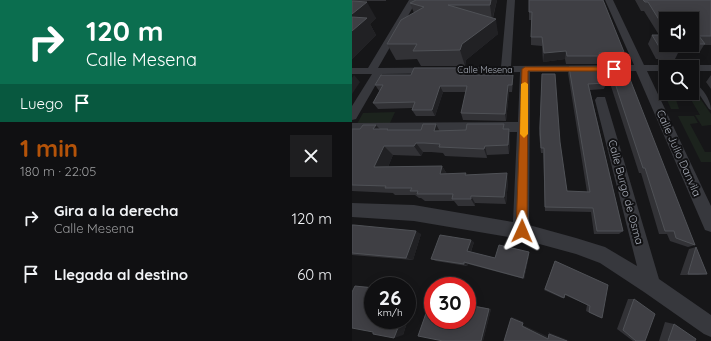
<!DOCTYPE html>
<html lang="es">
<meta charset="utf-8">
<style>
body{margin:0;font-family:Quicksand,sans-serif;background:#1e1e20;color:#f1f3f6;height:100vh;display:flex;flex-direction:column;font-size:15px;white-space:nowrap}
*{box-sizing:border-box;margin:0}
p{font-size:13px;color:#9c9d9f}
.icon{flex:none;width:22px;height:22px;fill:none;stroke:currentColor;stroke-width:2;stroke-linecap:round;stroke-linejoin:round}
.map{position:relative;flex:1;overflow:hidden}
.sheet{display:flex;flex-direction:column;background:#101012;width:352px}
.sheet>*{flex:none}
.banner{background:#0b6e4f;color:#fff;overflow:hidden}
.controls{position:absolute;left:307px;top:12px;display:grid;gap:8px}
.controls a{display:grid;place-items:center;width:40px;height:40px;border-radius:0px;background:#101012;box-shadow:0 2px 10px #0003,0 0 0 1px #303032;font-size:20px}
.speed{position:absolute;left:12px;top:277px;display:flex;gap:8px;font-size:20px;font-weight:700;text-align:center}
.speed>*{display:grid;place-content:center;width:52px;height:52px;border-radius:50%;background:#101012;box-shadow:0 2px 10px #0003,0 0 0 1px #303032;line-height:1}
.speed small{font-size:10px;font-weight:400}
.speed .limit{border:6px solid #d22;background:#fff;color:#111}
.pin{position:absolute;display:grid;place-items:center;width:34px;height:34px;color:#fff;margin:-17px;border-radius:8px;box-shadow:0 2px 6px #0006}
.me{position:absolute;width:44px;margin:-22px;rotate:1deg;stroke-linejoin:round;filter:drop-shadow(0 0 3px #0008)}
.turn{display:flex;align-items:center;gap:14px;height:84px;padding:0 20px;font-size:18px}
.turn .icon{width:52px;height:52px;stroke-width:2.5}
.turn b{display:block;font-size:28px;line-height:34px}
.then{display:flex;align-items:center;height:38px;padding:0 20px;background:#0003;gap:8px;font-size:15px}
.round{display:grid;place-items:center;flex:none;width:42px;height:42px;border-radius:0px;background:#1e1e20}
.headline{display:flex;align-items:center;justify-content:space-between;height:68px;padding:0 20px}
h1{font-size:24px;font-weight:800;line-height:30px;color:#b45309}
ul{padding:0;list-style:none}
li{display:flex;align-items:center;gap:12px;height:56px;padding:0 20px}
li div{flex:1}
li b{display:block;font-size:15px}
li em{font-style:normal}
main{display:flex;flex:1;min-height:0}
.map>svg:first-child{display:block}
</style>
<main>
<section class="sheet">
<div class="banner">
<div class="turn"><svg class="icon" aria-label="right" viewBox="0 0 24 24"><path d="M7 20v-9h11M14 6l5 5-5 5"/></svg><div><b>120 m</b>Calle Mesena</div></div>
<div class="then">Luego<svg class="icon" aria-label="arrive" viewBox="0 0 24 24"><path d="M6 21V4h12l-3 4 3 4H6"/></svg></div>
</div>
<div class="headline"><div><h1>1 min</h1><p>180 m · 22:05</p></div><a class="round"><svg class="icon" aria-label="close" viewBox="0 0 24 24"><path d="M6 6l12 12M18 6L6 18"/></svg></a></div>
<ul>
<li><svg class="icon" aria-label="right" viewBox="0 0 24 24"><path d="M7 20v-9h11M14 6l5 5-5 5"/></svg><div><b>Gira a la derecha</b><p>Calle Mesena</p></div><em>120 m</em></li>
<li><svg class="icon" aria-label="arrive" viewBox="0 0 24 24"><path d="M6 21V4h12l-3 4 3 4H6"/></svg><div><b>Llegada al destino</b></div><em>60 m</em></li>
</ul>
</section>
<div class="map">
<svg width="359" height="341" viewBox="0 0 359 341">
<rect width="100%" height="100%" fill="#161618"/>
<!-- green -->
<path fill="#1c231d" d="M340,87L359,114V125L350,126L343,115H348L335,93H340Z
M312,93H330L334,100H324L327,109H319Z
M43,112L38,123L5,124L11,113Z
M326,116H342L346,123L338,124L353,152H359V162H349Z"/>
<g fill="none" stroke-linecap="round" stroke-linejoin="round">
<!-- service -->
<path fill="#37383d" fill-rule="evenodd" d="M340,82C350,86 359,100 359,110L357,109L343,88L340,86Z"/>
<!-- minor -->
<path fill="#37383d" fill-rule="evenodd" d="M57,0H65L26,68L149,67L155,0H163L159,66L282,65L253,0H261L292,65H314L318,67H314V71H295L359,206V232L353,230L284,71L178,72L177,225L224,238L253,247L285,266L243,100L245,97H253L307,279L359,315V337L352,334L292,292L248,263L224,254L169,239L62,221L0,217V203L62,205L161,222L165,132L0,133V123L166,122L168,72L30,74L4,119L0,120V106L20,74H0V68H16Z
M340,65H359V71H340V67H336Z"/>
</g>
<!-- wall -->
<path fill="#323236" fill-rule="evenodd" d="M0,0H34V1H0L24,18L18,24L24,35L0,59Z
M64,0H145L141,18L146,34L114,60L113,66H69L65,59L44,60L35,44L62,13L58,3Z
M177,0L272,52L269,61H246L245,64H214L213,59L191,62L190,46L179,45V20H177Z
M283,0H359V45H352L347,53H326L323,59H304L296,44L300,35H307L292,11H289ZM314,19H340V45H314Z
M217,67L254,83L252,89L238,90L271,231L267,234H242L239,212L193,211L191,153H189L187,134L190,74L208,142L215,191L235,192L216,73Z
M111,74L110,75L161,81L160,92H157L154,121L111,120L109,113L114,92H91L83,116H64L60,110V108L26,109L21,103L28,92L23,85Z
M260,74L343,245L336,247L318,241L315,234H307L289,173H287L257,80Z
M359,75V89L354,82Z
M152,124V129H157L158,138L157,154L135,155V158L93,156L91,153L79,152H71L69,156L41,155L36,167L90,166L95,174L115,175L156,181L154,204L123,203V206H106L102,201H73L69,198H67L63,195H43L41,193L0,191V129H8L24,125L28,129H36L37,130H114Z
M0,225L69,234L61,260L0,255Z
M122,242L119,252L143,258L177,252V255L172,279L116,264L115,266L84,261L79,259Z
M344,247L355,274L346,275H328L337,249Z
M203,261L250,318L246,317L234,311L235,305L213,295L212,298H210L192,290Z
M3,286L21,287V320H55V294L64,295L51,335L21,332Z
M79,299H81V320H115V304L139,309L131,341H91L66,336Z
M276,299H282L293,341H281L265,329Z
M313,322L322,324L343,341H307Z"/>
<!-- shaded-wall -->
<path fill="#212124" d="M139,0H145L140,20L138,5Z
M15,2L24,18L18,24L24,35L0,59V14Z
M144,19L146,34L114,60L113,66L108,50L110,44Z
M214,51L213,59L191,62L192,53Z
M109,68L111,74L109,81L107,75Z
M2,75L8,82L0,94V78Z
M156,85L157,92L154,121L153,114Z
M88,86L91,92L83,116L80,110Z
M84,124L89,134L82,131Z
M24,125L32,134L21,129Z
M157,129L158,138L157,154L156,145Z
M64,143L71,152L69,156L62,146Z
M32,146L41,155L32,176L22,167Z
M133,146L135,155V158L132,149Z
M90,166L95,174H88Z
M155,173L156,181L154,204L152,197Z
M119,196L123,203V206L119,199Z
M64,231L69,234L61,260L54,258Z
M119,240L122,242L118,254L115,251Z
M177,252V255L172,279L171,278Z
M112,262L116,264L115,266L112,264Z
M57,295H64L51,335L42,338L49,320H55V301Z
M137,309H139L131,341H129Z
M160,317L172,322L171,323L159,318Z
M171,325L195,336L196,339L170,326Z
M196,332L216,340L217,341H215L197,334Z"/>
<!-- building -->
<path fill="#3f3f44" stroke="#4f5156" d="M64,0H139L138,5H96L144,19L110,44L108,50L61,51L65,44H35L49,20L72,7L58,3Z
M177,0H251L272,52L247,53L248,56H215L214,51L192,53L190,37H179L180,12H177Z
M291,0H359V36H347L353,44H340V19H314V31L296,2H293Z
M0,1L15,2L0,14Z
M0,17L15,18L0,31Z
M300,35H314V45H325L328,50H309Z
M217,67H250L254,83L236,84L271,231H245L241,208L193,207L192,148H189L188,128L190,74H203L208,142L215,191L238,192Z
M62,68H109L107,75H161L160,85H156L153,114L109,113L115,86H88L80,110H60L63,102L21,103L31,85H23L29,75H59Z
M260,74H276L343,245L324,238L322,231H313L293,168H291Z
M71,124H84L82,131L114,130L115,124H152L151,129H157L156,145L133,146L132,149L87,147L88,144L72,143H64L62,146H32L22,167L90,166L88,174L114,173L113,175L155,173L152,197L119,196V199H100L101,194H65L66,191H58L60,188H33L34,186L0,185V129H8L11,125H24L21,129H36L35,130H69Z
M0,225H2L64,231L54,258L0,253Z
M88,235L119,240L115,251L143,258L147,245L177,252L171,278L112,262V264L79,259Z
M344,247L355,274H336Z
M203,261L256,285L250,318L237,312L238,306L213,294L212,298L193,289Z
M3,286L21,288V320H49L42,338L21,334V332L0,328V292Z
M55,295H57L55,301Z
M79,299H81V320H115V305L137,309L129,341H91L66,336Z
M282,299L303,314L293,341H284L271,330Z
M159,318L171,323L170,326L196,339L197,334L215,341H152Z
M322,324L344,339L343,341H316Z"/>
<!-- route -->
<path fill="#b45309" stroke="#753606" d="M173,67H262L266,69L262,71H176L175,231L173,235L170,236L166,235L164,231L170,69Z"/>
<!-- slow -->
<path fill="#f59e0b" d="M173,82L176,84V134L172,138L168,134L169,84Z"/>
<g text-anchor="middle" stroke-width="4" stroke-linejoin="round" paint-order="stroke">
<!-- far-street labels -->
<g font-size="9" fill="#a8adb8" stroke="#111113">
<text x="133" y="73">Calle Mesena</text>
</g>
<!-- street labels -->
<g font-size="11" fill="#a8adb8" stroke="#111113">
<text transform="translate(327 153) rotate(66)" y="4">Calle Julio Danvila</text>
<text transform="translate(274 192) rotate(75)" y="4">Calle Burgo de Osma</text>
</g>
</g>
</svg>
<div class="controls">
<a><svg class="icon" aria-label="sound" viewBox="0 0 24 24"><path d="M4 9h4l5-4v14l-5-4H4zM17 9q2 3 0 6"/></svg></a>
<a><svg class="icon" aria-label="search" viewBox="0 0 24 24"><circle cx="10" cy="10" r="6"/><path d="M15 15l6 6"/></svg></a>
</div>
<div class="speed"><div>26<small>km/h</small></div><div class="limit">30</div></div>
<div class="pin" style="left:262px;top:69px;background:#d93025"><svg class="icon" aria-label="arrive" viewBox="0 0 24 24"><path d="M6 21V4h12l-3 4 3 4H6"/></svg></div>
<svg class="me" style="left:170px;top:231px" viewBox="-20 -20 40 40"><path d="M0-17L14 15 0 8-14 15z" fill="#b45309" stroke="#fff" stroke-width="4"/></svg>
</div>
</main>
